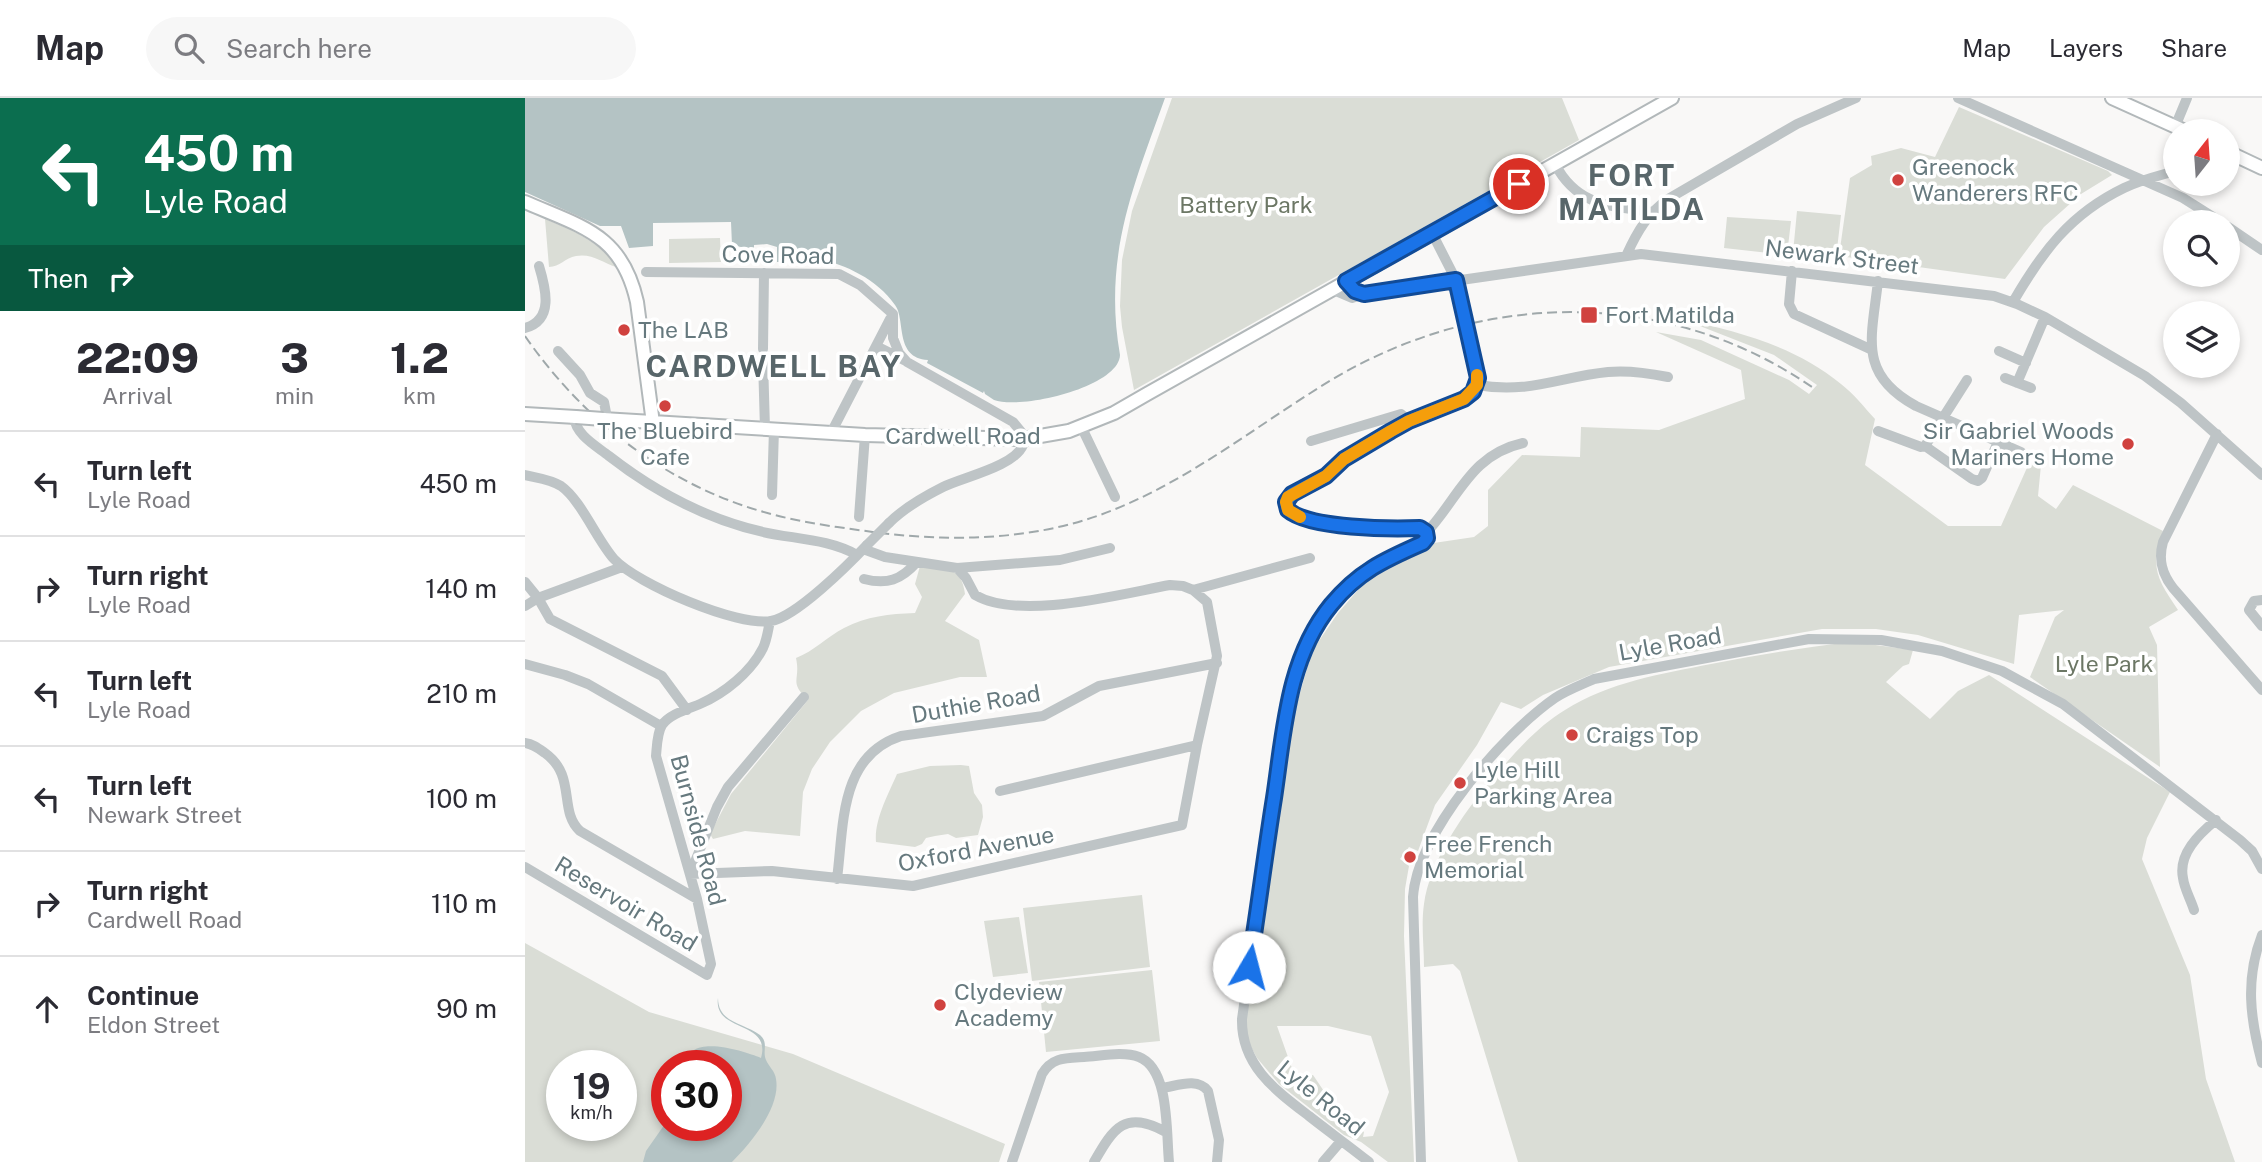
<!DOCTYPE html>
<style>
body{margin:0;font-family:"Public Sans",sans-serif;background:#f7f7f7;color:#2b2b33;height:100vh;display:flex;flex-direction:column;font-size:26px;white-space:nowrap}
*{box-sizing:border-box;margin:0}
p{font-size:23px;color:#7c7c81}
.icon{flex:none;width:38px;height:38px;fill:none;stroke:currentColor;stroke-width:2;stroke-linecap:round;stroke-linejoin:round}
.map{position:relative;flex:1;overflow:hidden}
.drawer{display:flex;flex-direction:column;background:#fff;width:525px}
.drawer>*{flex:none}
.banner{background:#0b6e4f;color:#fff;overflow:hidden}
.needle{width:46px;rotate:17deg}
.tools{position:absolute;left:1638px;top:21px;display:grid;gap:14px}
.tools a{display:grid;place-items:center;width:77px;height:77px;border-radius:50%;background:#fff;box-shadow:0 4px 10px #0003;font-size:35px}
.speed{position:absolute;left:21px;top:952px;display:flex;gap:14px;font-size:35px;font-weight:700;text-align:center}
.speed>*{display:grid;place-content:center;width:91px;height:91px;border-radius:50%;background:#fff;box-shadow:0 4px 10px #0003;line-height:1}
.speed small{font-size:18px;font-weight:400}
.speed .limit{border:10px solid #d22;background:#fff;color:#111}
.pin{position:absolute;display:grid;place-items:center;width:60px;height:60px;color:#fff;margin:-30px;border:4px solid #fff;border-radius:50%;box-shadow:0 2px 7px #0007}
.me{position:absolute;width:77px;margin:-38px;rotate:8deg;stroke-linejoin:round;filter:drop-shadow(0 0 5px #0008)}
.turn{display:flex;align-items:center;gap:24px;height:147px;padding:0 28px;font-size:32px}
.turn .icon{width:91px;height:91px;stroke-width:2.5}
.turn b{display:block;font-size:49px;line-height:60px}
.then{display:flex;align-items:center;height:66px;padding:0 28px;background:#0003;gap:14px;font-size:26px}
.eta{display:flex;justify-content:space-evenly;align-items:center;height:119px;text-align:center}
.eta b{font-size:42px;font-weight:800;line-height:49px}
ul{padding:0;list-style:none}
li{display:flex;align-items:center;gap:21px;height:105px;padding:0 28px;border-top:2px solid #e1e1e2}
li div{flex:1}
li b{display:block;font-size:26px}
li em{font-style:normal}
header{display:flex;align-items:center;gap:42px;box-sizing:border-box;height:98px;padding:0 35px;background:#fff;border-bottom:2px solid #e1e1e2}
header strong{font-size:33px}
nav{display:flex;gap:38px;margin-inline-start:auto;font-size:24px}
.search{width:490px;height:63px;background:#f7f7f7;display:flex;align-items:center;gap:18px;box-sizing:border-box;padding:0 24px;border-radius:38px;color:#7c7c81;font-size:26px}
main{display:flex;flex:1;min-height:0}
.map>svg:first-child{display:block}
</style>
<header>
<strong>Map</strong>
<div class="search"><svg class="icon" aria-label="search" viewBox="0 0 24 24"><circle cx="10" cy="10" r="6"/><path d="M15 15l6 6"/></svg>Search here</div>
<nav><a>Map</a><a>Layers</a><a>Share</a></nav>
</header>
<main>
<section class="drawer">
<div class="banner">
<div class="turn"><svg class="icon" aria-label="left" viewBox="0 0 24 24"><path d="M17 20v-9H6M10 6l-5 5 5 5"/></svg><div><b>450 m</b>Lyle Road</div></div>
<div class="then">Then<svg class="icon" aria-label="right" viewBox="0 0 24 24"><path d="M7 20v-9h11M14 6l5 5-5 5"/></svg></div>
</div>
<div class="eta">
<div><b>22:09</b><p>Arrival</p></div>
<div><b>3</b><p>min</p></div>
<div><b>1.2</b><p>km</p></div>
</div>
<ul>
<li><svg class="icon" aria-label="left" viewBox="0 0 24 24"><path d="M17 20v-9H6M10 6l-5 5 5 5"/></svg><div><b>Turn left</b><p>Lyle Road</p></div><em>450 m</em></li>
<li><svg class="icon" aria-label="right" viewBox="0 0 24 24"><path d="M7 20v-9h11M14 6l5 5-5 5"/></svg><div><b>Turn right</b><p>Lyle Road</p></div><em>140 m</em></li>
<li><svg class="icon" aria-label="left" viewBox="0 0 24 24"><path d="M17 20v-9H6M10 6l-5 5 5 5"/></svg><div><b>Turn left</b><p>Lyle Road</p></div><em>210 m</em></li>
<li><svg class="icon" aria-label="left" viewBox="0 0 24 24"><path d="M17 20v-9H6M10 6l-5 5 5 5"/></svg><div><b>Turn left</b><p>Newark Street</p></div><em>100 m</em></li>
<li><svg class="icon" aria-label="right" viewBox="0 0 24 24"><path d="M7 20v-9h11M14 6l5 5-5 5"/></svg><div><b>Turn right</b><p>Cardwell Road</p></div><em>110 m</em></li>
<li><svg class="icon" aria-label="ahead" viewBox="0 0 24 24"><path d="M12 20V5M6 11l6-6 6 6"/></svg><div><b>Continue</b><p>Eldon Street</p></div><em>90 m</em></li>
</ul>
</section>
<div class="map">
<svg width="1737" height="1064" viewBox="0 0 1737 1064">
<rect width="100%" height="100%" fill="#f9f8f7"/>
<!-- green -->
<path fill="#daddd6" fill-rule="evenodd" d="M647,0H1037L1054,42L609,292L597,229L595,208L597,162L607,113Z
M1434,9L1583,73L1587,77L1556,96L1519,129L1480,181L1314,158L1325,80L1347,67L1346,58L1376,50L1410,59Z
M1272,113L1316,117L1311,160L1268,155Z
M1202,119L1266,123L1262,157L1199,150Z
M20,121C46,132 76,143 91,169C78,165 67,155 51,158C40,160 35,169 24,169Z
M195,140L196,164L144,165V141Z
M1157,221C1214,234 1270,248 1316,286C1329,296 1339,309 1350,321L1340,367L1423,428H1476L1505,363L1516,367L1513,398L1531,411L1548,387L1638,433C1624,470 1633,482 1653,512L1624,529L1632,547L1635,669L1505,579L1530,519L1539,512L1494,517L1489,566L1393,537L1351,531H1297L1084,569L1018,597L996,611L976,604L952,647L910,707L893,753L884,749L875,761L884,768L880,791L879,838L889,1064H863L836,1044L819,1037L754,986L732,960L721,940L722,913L762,640L787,553L813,515L840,484L902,446L949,439L963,428V392L997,357L1055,359L1056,329L1134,332L1220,301L1216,272L1131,234L1176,242L1264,282L1284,296L1292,287L1249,257ZM752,928H803L846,938L864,994L848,1038L838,1039L839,1034L809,1008L788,977L769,976Z
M395,468C419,472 437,467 440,496L420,523L454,542L462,579H435L369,595L336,613L305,644L287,671L278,694L275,738L220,733L188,741L185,736L206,696L283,602C263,583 276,583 271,560C289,553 302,539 319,530C342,518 364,516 390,515L397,499L390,486Z
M1328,544L1388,552L1384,566L1378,568L1361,584L1405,621L1433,593L1464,577L1645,694L1622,740L1617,761L1665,877L1681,981L1710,1064H993L935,873L928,866L899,869C899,849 896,826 899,806C904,766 938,715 964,685C986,659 1010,630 1040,612C1084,584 1136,576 1186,566C1233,557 1280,549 1328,544Z
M436,667L444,668L449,695L457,707L458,719L453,737L431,740L423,736L410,738L401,740L397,746L390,749L351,744C349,722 363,697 372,676L405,668Z
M617,797L625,869L507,883L498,810Z
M494,819L503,875L468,879L459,823Z
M0,845L124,914L268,956L480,1046L474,1064H0ZM37,968H96V1027H37ZM142,968H201V1027H142Z
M627,872L635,943L521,954L514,884Z"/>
<!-- water -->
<path fill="#b4c3c4" d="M0,0H640C608,89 578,159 595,257C594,289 496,312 469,302C466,300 463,298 460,296L459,293L458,295L402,265L403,262C369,260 381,221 370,207C352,181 321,167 292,160V164H252V149L242,146L229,147V152L207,147L206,124L128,125V148L104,150L96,128H75L0,94Z
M193,900C193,925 219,925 235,937C244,945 237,953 241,962C244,969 250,973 251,981C256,1009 226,1045 207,1064H118L121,1053L142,1023V1027H201V968H160C162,934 218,953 236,960C247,922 188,935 193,900Z"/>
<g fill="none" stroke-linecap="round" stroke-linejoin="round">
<!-- major casing -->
<g stroke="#b2b8ba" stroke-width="16">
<path id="major" d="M1587,0L1660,33
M1703,54L1737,70
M0,104C57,129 97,136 112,204L128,325
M0,316L51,319
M78,321L340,337L498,341L544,333L589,315L622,296L1147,0"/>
</g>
<!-- minor -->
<path stroke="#bec4c6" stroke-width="10" d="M1433,0L1658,100L1696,124
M1650,29L1662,0
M1030,66C1052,108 1085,108 1127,114
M1703,129L1737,152
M1102,156C1112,134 1123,115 1143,101L1272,26L1331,0
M1267,173L1264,206L1269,216L1345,251
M121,174L314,176L335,187L368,216
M1353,183C1347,239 1332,276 1391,308L1496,354
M806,191L827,200L839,196L1116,156L1469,198L1492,206L1520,219L1620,278L1656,305L1737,377
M1488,204C1517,154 1545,116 1599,90C1615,82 1633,78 1650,73
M0,230C29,222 21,191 14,168
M351,248L379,262
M238,251L239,175
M33,253L55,277L65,295L79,304L82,320
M1474,253L1501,265
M238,262L240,331
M1480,280L1506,290
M1442,282L1400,348L1447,381L1453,383L1457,380L1473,344
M1492,285L1520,219
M952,287C1004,296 1034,279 1083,274C1103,272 1123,275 1143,279
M49,319C51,337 70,347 84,358C129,393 181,421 238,434C269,441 304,441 332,457
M556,328L590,399
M1353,333L1396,349L1400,348
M306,335L365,221
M1692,336L1638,444C1633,462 1637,476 1648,490L1737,592
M786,343L876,316L884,323
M0,377C12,380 25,381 36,388C56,402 72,442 89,461C112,486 213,529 246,523C271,519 324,466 342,447
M247,397L249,331
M334,419L340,337
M364,425C379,410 400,398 418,389C439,379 490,368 498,347L497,335L488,324L382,264L374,255L368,240V216
M901,435C934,400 945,357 998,345
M432,470L535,462L585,450
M339,481C362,487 376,482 392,464
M0,484L13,500L25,521L137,578L162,612
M668,492L785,460
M1737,502L1729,503L1724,512L1737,528
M0,508L13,500L97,469
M0,566L40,577L63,586L136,628
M279,599L203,689L192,709L165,776L247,773L388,788L657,727L672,647L692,558L682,504L668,492L658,488L645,487C595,496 495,523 450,497L441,480L432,470L360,459L338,451
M0,645C8,646 13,650 20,655C52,678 33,713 55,733L172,801
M475,693L672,647
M0,769L182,877L186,866L172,801L131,658C132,648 132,635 137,627C145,616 163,611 175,606C200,595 226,574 238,550C242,542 243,532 245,523
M312,781C319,727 314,658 376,638L518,618L574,588L692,565
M1669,812C1666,802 1659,790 1658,780C1653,756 1674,736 1691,722
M1737,837C1720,881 1725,920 1737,965
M637,990C652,988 672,979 683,993L694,1042L692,1064
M487,1064L517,976C527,959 541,960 559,959C576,958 598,953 614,959C645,971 641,1035 644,1064
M569,1064C589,1029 600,1012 641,1034
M798,1064L816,1043
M844,1064C824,1048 803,1033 784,1018C750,992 716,967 717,921L758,637C767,581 781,529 824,488C833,480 842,471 853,465C867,457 883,452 898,445L902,440L901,434L895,430C866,431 786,431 763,412L761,404L767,396L801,378L819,361L866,333L884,323L939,301L950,290L953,280L931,182L907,135
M896,1064L888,799C892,735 978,636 1030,600C1042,592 1056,587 1069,581L1284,541L1356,542L1417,553L1477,573L1538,606L1715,742L1727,753L1737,771"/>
<!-- major -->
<use href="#major" stroke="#fff" stroke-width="12"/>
<!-- rail -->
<path stroke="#9fa8aa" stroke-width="2" stroke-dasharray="10 5" stroke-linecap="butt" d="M0,238C60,325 147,391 250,417C284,426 320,430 355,435C433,444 514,442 588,412C668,380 735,325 808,281C958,192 1141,189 1287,289"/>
<!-- major-bridge casing -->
<g stroke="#b2b8ba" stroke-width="16" stroke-linecap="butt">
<path id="major-bridge" d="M51,319L78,321"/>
</g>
<!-- minor-bridge -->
<path stroke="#bec4c6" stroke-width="10" d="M342,447L364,425"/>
<!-- major-bridge -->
<use href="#major-bridge" stroke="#fff" stroke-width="12"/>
</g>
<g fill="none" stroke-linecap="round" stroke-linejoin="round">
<!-- route casing -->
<g stroke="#114b97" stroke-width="18">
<path id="route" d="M724,869C733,813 740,756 749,700C759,634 762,561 806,507C833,474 859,462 898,445L902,440L901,434L895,430C866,431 785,431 763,412L761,404L767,396L801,378L819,361L866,333L884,323L939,301L948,294L953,280L931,182L839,196L830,193L821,183L994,86"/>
</g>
<!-- route -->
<use href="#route" stroke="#1a73e8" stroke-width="12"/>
<!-- slow -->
<path stroke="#f59e0b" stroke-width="12" d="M775,419L763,412L761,404L763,399L801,378L819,361L866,333L884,323L939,301L952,287V277"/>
</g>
<!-- markers -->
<g fill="#d0423f" stroke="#fff" stroke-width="2.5">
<circle cx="1373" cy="82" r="7"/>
<rect x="1055" y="208" width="18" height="18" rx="3.5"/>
<circle cx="99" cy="232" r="7"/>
<circle cx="140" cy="308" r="7"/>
<circle cx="1603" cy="346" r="7"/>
<circle cx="1047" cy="637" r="7"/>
<circle cx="935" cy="685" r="7"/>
<circle cx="885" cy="759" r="7"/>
<circle cx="415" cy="907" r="7"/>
</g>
<g text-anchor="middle" stroke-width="7" stroke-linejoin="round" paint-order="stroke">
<!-- poi labels -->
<g font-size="23" fill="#66797e" stroke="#fff" text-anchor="start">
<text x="1387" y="77">Greenock<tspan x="1387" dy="26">Wanderers RFC</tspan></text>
<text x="1080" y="225">Fort Matilda</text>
<text x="113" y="240">The LAB</text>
<text x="140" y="341" text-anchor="middle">The Bluebird<tspan x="140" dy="26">Cafe</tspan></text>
<text x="1589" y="341" text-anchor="end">Sir Gabriel Woods<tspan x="1589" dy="26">Mariners Home</tspan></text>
<text x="1061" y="645">Craigs Top</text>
<text x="949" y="680">Lyle Hill<tspan x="949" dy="26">Parking Area</tspan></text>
<text x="899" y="754">Free French<tspan x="899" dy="26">Memorial</tspan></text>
<text x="429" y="902">Clydeview<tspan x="429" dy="26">Academy</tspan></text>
</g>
<!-- park labels -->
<g font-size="23" fill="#6c7765" stroke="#fff">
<text x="721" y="115">Battery Park</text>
<text x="1579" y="574">Lyle Park</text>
</g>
<!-- street labels -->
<g font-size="23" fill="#66797e" stroke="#fff">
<text transform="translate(253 157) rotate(1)" y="8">Cove Road</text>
<text transform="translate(1317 159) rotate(7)" y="8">Newark Street</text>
<text x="438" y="346">Cardwell Road</text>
<text transform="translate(1145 546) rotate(-10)" y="8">Lyle Road</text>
<text transform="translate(451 606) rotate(-10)" y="8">Duthie Road</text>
<text transform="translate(173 732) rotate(75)" y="8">Burnside Road</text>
<text transform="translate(451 751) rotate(-11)" y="8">Oxford Avenue</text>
<text transform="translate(101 806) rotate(31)" y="8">Reservoir Road</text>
<text transform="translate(796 1000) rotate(39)" y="8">Lyle Road</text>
</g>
<!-- district labels -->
<g font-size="30" font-weight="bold" letter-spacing="2" fill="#58666a" stroke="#fff">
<text x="1107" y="88">FORT<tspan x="1107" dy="34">MATILDA</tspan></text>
<text x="249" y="279">CARDWELL BAY</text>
</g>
</g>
</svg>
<div class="tools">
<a><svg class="needle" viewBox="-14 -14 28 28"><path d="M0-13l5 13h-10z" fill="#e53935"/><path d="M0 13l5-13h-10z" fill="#7c7c81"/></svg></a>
<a><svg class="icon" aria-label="search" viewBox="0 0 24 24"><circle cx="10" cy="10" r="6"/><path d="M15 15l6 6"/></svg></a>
<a><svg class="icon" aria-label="layers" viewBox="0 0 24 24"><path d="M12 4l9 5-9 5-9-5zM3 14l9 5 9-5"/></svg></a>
</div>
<div class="speed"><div>19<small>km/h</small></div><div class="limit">30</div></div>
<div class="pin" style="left:994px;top:86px;background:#d93025"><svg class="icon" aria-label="arrive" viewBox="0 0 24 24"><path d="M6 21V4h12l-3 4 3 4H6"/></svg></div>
<svg class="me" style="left:724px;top:869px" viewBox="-20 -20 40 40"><circle r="19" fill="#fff"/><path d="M0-13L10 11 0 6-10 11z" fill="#1a73e8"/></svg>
</div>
</main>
